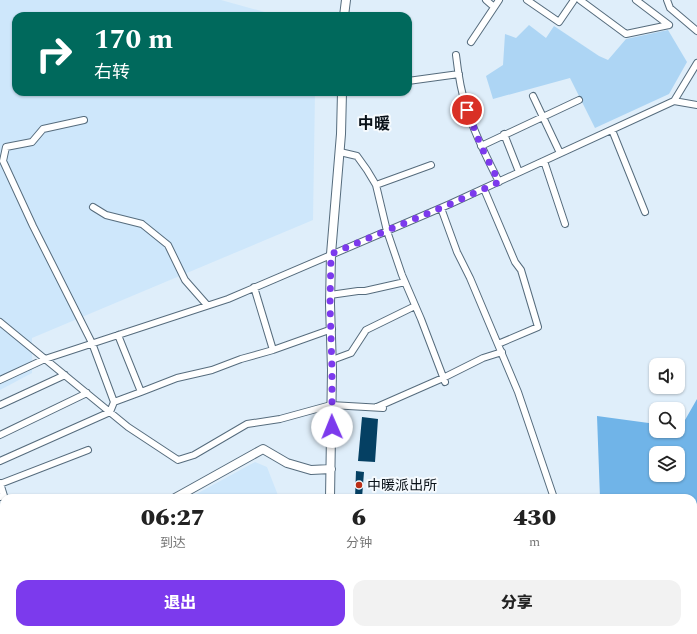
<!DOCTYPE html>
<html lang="zh">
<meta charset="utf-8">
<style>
body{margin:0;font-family:Spectral,"Noto Sans SC",serif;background:#f2f2f2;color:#222;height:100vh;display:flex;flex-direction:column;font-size:15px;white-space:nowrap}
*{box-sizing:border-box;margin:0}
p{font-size:13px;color:#767676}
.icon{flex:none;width:22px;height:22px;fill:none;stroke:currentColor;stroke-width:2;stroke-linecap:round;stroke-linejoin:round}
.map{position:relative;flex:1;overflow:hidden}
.panel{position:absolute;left:0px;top:494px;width:697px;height:140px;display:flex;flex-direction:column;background:#fff;border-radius:12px 12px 0 0;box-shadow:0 1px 3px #0004}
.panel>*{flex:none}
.guide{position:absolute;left:12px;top:12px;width:400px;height:84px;border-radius:12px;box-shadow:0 1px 3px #0004;background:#00695c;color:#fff;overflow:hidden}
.fabs{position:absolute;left:649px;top:358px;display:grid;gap:8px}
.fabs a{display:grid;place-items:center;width:36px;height:36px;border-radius:8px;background:#fff;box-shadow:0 1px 3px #0004;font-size:20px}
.pin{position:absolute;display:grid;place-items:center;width:34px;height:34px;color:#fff;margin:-17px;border:2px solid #fff;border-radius:50%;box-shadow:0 1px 4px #0007}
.me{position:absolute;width:44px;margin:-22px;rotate:359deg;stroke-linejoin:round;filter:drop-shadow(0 0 3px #0008)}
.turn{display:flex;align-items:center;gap:14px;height:84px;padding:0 16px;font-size:18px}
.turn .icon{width:52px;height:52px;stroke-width:2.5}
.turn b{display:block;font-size:28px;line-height:34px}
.eta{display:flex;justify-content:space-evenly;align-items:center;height:68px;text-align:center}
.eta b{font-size:24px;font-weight:800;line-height:28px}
.cta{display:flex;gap:8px;margin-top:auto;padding:8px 16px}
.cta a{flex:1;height:46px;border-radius:12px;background:#7c3aed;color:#fff;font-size:16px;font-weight:800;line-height:46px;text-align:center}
.cta a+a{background:#f2f2f2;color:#222}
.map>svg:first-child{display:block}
</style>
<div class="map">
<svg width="697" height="634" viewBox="0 0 697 634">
<rect width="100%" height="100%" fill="#dfeefa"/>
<!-- built -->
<path fill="#cee7fb" d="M0,0H221L279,16H16V92H315L313,220L32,338V373L0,390Z
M255,462L267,467L279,498H189Z
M4,620V630H325L326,634H0V621Z"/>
<!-- green -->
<path fill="#add5f4" d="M529,25L546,38L554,26L599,56L608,60L626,39L668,30L687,62L669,94L595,128L570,78L493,99L486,76L503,65L505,34L516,38Z"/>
<!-- forest -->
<path fill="#70b4e8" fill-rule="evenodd" d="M697,399V586L693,584V498H600L597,416L656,424V431H678V427H681ZM656,453H678V475H656Z
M693,603L697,605V634H663L661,630H693Z
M445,630H565L557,634H451Z"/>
<!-- building -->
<path fill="#054063" d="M362,417L378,419L375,462L358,461Z
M356,471L364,472L362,498H355Z"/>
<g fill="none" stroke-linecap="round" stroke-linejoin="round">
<!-- street casing -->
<g stroke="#566c7d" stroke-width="8">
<path id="street" d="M486,0L494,7
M527,0L559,22L574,0
M580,0L626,34L669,25
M636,0L669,25
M667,0L670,8L697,31
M471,42L499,0
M456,55C458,73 461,92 467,110C475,135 487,158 499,182
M408,81L459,74
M533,96L560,153
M674,101L697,63
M84,120L43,129L32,142L6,147L3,161L33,226L92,343L114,402L141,392L118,335
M612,130L645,212
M504,134L519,172
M481,146L579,100
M340,152L357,156L367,170L376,185L431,165
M544,161L565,224
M376,185L387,231L402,275L421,319L445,382
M484,189L515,262L521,270L538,327L498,344
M93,207L106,215L142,224L168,245L185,280L207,305
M441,208L457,252L470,278L518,392L554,498
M254,287L273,350L332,329
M330,295L358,291H365L405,282
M0,322L128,427L178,460L194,455L247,424L280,419L331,405L383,408
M332,360L351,353L366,330L415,306
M0,380L45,359L228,299L450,204L674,101L697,105
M141,392L177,378L212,370L241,359L273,350
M0,405L65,375
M377,407L443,378L483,358L502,352
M0,435L87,393
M0,461L110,412L114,402
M0,483L4,496L0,497
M0,484L88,450"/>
</g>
<!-- secondary casing -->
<g stroke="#566c7d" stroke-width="10">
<path id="secondary" d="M344,16L346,0
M175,498L263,449L287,463L311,470L331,469
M330,498L332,370L330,304L331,254L341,134L342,92
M0,609L4,607
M341,630V634
M402,630L407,634"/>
</g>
<!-- street -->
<use href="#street" stroke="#fff" stroke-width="6"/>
<!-- secondary -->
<use href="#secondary" stroke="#fff" stroke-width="8"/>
</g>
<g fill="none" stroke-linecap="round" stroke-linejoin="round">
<!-- route -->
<path stroke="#7c3aed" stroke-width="7" stroke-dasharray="0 12.6" d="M332,427V370L330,304L331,254L450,204L499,182L481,146L467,110"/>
</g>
<!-- markers -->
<circle fill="#ba2e16" stroke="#f5fafe" stroke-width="1.5" cx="359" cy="485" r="4"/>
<g text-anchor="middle" stroke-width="4" stroke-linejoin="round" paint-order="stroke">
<!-- poi labels -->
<g font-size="14" fill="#091118" stroke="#f5fafe" text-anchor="start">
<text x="367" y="490">中暖派出所</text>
</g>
<!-- quarter labels -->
<g font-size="16" font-weight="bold" fill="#091118" stroke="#f5fafe">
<text x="374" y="129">中暖</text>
</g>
</g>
</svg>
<div class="fabs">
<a><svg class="icon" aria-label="sound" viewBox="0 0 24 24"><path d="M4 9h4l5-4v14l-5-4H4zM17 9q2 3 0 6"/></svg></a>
<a><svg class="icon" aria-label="search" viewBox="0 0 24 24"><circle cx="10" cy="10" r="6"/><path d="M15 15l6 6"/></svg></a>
<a><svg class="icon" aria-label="layers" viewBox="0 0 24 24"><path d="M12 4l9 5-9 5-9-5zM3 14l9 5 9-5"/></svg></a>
</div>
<div class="pin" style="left:467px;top:110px;background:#d93025"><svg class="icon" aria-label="arrive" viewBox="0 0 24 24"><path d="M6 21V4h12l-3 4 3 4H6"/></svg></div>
<svg class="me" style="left:332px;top:427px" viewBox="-20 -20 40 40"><circle r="19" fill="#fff"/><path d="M0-13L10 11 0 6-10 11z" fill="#7c3aed"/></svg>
<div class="guide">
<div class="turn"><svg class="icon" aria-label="right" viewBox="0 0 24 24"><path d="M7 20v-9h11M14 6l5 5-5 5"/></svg><div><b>170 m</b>右转</div></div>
</div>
<section class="panel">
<div class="eta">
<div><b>06:27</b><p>到达</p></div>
<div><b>6</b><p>分钟</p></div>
<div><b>430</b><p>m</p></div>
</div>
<div class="cta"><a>退出</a><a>分享</a></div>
</section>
</div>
